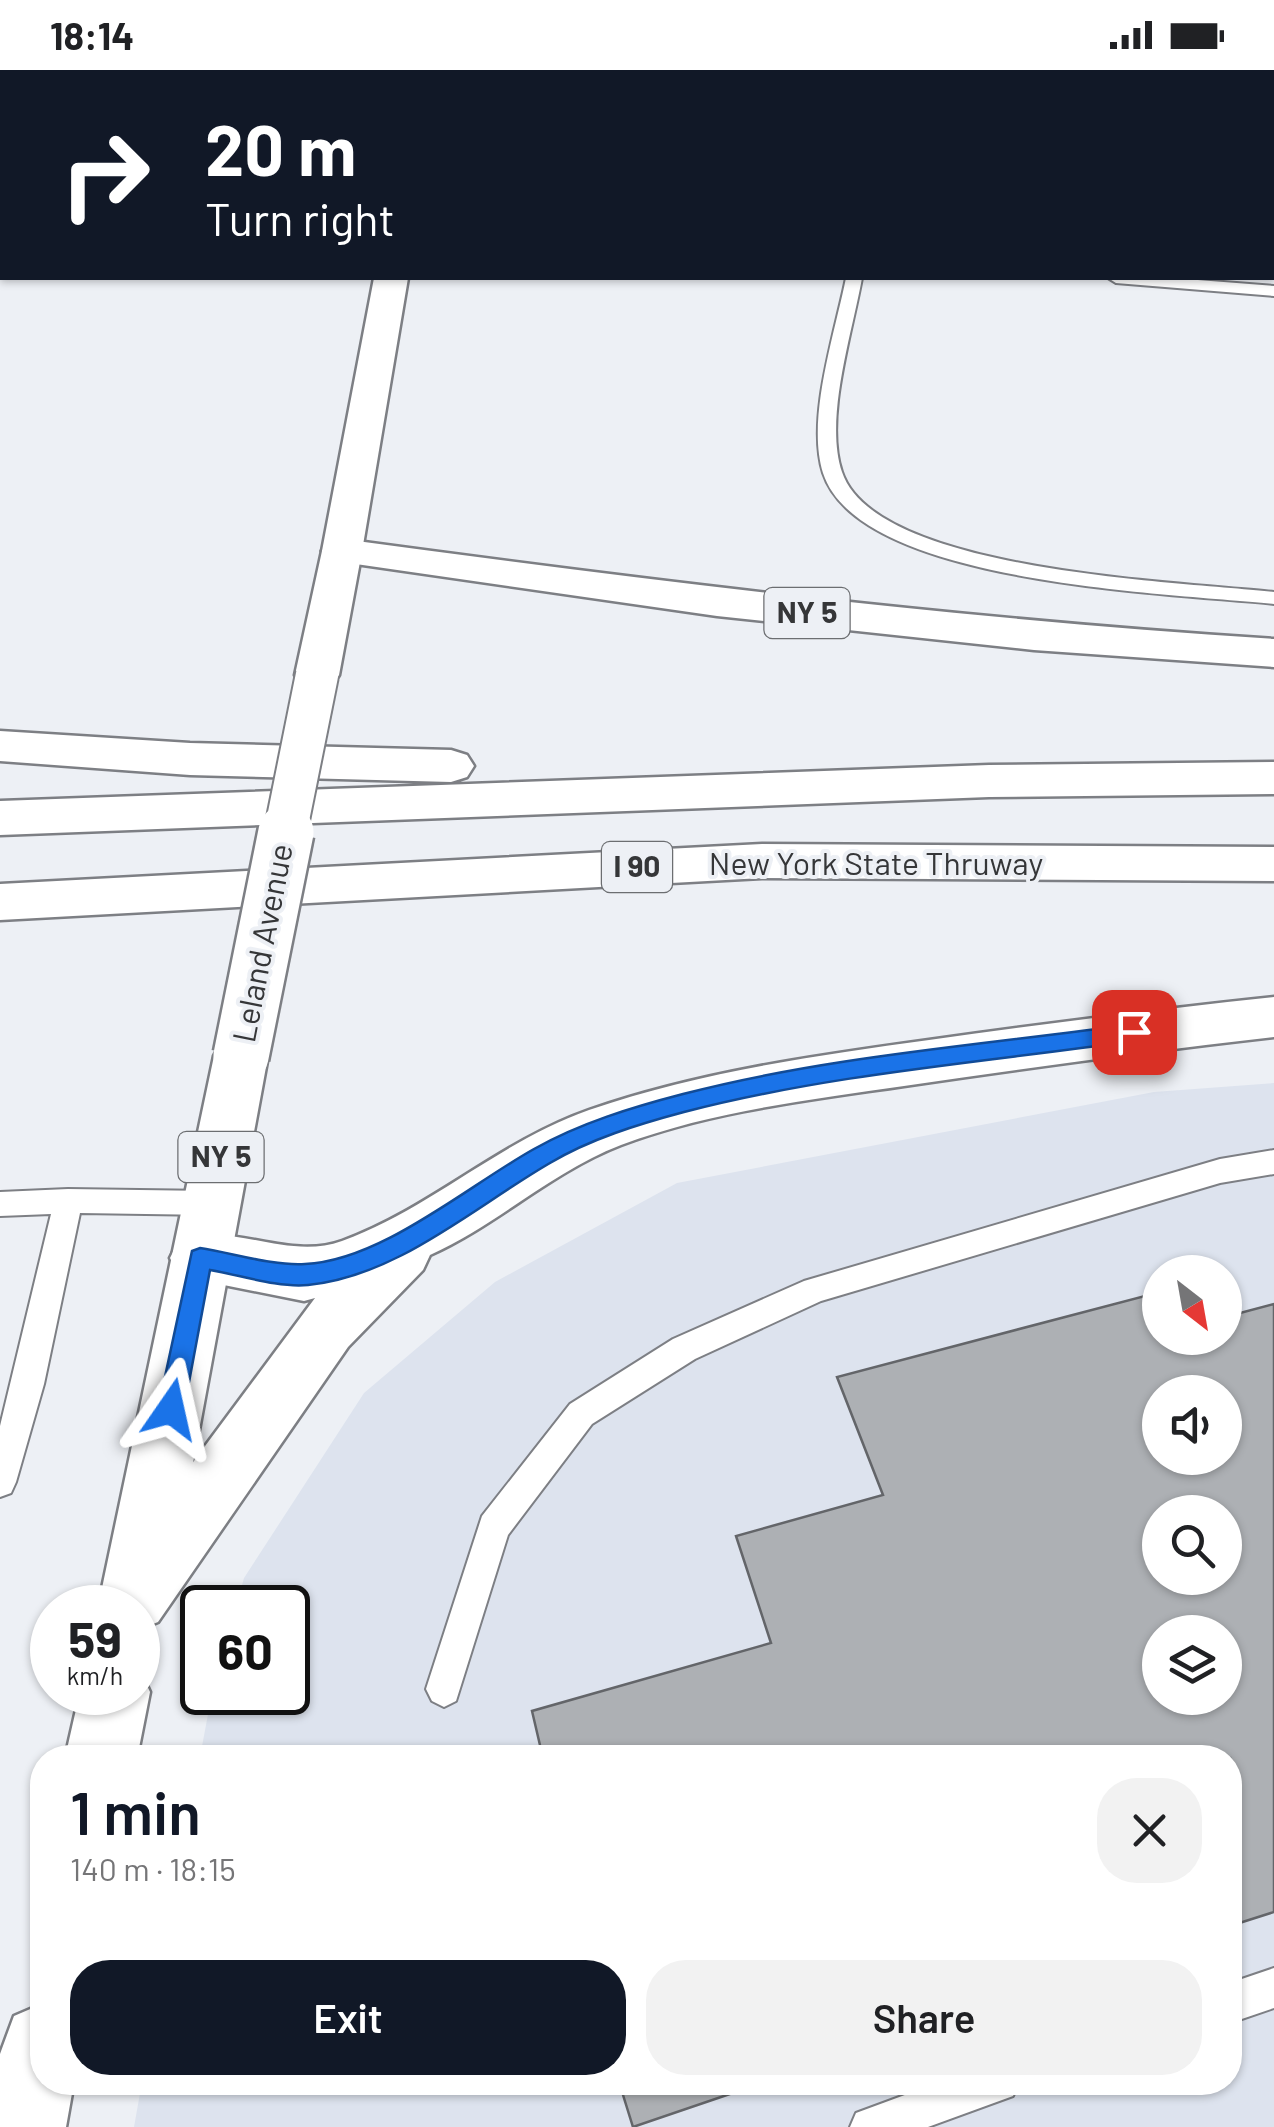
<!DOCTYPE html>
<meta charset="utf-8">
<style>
body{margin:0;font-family:Barlow,sans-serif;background:#f2f2f2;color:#202124;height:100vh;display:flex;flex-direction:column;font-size:38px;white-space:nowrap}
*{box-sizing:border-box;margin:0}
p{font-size:32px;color:#757577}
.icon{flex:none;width:55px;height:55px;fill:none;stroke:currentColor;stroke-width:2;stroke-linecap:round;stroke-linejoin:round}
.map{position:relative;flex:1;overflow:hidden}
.panel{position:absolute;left:30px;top:1675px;width:1212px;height:350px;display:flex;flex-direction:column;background:#fff;border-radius:40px;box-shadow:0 2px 8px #0004}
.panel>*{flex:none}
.guide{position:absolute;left:0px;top:0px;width:1275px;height:210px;box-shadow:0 2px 8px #0004;background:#111827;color:#fff;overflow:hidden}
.needle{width:65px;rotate:149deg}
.buttons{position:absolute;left:1142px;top:1185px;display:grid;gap:20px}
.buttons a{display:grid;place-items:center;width:100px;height:100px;border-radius:50%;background:#fff;box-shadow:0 2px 8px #0004;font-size:50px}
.speed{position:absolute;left:30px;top:1515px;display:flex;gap:20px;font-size:50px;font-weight:700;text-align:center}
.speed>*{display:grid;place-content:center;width:130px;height:130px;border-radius:50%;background:#fff;box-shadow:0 2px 8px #0004;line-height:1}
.speed small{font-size:25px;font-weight:400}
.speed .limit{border:5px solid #111;border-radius:15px;background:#fff;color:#111}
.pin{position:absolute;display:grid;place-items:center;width:85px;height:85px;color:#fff;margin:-42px;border-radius:20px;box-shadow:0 5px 15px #0006}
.me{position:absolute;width:110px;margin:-55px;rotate:11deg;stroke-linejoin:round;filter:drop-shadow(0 0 8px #0008)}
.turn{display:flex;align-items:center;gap:35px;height:210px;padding:0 40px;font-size:45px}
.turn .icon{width:130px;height:130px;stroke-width:2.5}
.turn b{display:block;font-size:70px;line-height:85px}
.round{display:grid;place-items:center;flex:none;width:105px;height:105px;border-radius:40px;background:#f2f2f2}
.headline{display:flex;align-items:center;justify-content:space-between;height:170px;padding:0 40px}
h1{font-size:60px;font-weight:600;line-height:75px;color:#111827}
.action{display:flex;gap:20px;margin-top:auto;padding:20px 40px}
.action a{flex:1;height:115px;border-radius:40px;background:#111827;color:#fff;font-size:40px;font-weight:600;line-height:115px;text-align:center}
.action a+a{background:#f2f2f2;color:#202124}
.status{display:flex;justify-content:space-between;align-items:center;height:70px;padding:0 50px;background:#fff;direction:ltr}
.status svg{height:28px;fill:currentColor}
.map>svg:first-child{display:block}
</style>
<div class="status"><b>18:14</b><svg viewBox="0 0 49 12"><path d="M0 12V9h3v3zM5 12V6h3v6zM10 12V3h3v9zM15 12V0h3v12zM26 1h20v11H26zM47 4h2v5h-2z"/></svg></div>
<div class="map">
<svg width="1274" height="2057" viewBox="0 0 1274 2057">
<rect width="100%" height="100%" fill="#edf0f5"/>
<!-- built -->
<path fill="#dde3ee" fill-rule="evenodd" d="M1274,1013V2057H134L142,2012H1230V1688L200,1687L212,1623L288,1622V1538L236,1537L244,1508L364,1323L495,1212L677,1113L1154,1022ZM1160,1202H1225V1268H1160ZM1160,1322H1225V1388H1160ZM1160,1442H1225V1508H1160ZM1160,1562H1225V1628H1160Z"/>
<!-- building -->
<path fill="#adb0b4" stroke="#636569" stroke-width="2.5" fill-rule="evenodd" d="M1160,1222V1268H1225V1247L1274,1234V1842L1230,1856V1688H543L532,1641L771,1573L736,1466L883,1425L837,1307ZM1160,1322H1225V1388H1160ZM1160,1442H1225V1508H1160ZM1160,1562H1225V1628H1160Z
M619,2012H765L633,2057Z"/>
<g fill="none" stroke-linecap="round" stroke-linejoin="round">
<!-- lane casing -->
<g stroke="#7d7f84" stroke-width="4">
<path id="lane" d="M754,0H772L773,2H756Z
M983,0H1001L1002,2H985Z
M1272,43H1274V51H1272Z
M846,208H862C852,264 824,349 842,402C875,502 1181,512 1274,522V534C1172,523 859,515 823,403C806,349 835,263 846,208Z
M1108,208H1172L1274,216V226L1116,213Z
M1274,1080V1104L1220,1113L821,1231L695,1289L592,1354L508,1465L456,1631L444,1637L432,1631L426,1619L482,1446L570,1334L673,1269L804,1211L1220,1089Z
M68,1119L211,1121L221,1124L225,1133L221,1142L211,1145L80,1143L44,1314L16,1412L11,1423L0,1427V1356L51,1144L0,1146V1122Z
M1274,1898V1938L1230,1953V1913Z
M940,2012H1019L1013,2026L928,2057H850L856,2043Z"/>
</g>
<!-- secondary casing -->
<g stroke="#7d7f84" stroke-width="5">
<path id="secondary" d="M424,0H452V2H424Z
M374,208H408L362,481L356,490L342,493L328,490L322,481Z"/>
</g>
<!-- primary casing -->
<g stroke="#7d7f84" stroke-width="5">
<path id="primary" d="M342,469L356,472L362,481L339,605L333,615L317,619L301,615L295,605L322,481L328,472Z
M241,965L260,971L268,986L169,1523L159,1547L138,1555V1538H107L101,1523L214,986L222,971Z
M138,1596L150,1622L137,1688H65L80,1622H138Z
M42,1934V2012H74L66,2057H0V1984L14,1946Z"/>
</g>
<!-- highway casing -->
<g stroke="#7d7f84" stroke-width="5">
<path id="highway" d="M2,45V63L0,64V46Z
M1272,131H1274V151H1272Z
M342,469C652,511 961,549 1274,569V597L1034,580L717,546L328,490L322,481L328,472Z
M0,661L190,673L451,680L467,685L474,696L467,707L451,712L190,705L0,691Z
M1274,692V724L989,727L0,765V731L989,695Z
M762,774L1274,777V811L762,808L0,850V814Z
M1274,927V967C1150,981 1027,998 904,1016C809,1030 711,1041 621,1075C551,1102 497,1155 430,1185L423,1200L348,1277L158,1552L138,1560V1538H104L100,1528L110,1504L315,1228L304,1231L179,1206L170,1188L179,1170C232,1151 287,1191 342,1171C430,1139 500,1071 589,1040C699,1002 813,986 929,970C1044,954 1159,939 1274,927Z"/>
</g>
<!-- lane -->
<use href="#lane" fill="#fff" fill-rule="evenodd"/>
<!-- secondary -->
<use href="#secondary" fill="#fff" fill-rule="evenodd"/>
<!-- primary -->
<use href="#primary" fill="#fff" fill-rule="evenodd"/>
<!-- highway -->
<use href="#highway" fill="#fff" fill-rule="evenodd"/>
<!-- primary-bridge-far1 casing -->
<g stroke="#7d7f84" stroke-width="46" stroke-linecap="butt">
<path id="primary-bridge-far1" d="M285,764L317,605"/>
</g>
<!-- primary-bridge casing -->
<g stroke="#7d7f84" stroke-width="60" stroke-linecap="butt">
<path id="primary-bridge" d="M241,986L286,762"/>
</g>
<!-- primary-bridge-far1 -->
<use href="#primary-bridge-far1" stroke="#fff" stroke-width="42"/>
<!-- primary-bridge -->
<use href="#primary-bridge" stroke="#fff" stroke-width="55"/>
</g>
<!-- route -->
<path fill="#1a73e8" stroke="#114b97" stroke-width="2.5" d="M1134,954L1145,962L1134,971C985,992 830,1004 684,1042C639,1054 590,1069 550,1093C474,1137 398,1206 308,1215C278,1218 240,1205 210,1200L184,1339L180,1348L171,1351L162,1348L158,1339L192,1181L200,1178C233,1183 272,1196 305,1194C381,1191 469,1115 534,1079C580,1053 633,1037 683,1024C829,986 984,975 1134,954Z"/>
<g text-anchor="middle" stroke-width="8" stroke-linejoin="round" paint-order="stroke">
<!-- shield labels -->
<g fill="#edf0f5" stroke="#6c6e71" stroke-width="2.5">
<rect x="764.5" y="518" width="85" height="50" rx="8"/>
<rect x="602" y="772" width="70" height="50" rx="8"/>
<rect x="178.5" y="1062" width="85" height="50" rx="8"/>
</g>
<g font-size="30" font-weight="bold" fill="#353638">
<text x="807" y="553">NY 5</text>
<text x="637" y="807">I 90</text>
<text x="221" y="1097">NY 5</text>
</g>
<!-- street labels -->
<g font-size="32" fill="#353638" stroke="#edf0f5">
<text x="876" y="805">New York State Thruway</text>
<text transform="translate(263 873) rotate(-79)" y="11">Leland Avenue</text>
</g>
</g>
</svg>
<div class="buttons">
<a><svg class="needle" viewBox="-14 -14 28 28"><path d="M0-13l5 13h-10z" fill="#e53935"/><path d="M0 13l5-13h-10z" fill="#757577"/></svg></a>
<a><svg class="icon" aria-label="sound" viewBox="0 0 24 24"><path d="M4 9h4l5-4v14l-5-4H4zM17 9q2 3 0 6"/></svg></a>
<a><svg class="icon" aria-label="search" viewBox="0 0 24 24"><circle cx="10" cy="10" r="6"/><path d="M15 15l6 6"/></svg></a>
<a><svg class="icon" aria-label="layers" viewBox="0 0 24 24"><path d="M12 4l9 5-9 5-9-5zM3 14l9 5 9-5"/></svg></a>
</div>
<div class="speed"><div>59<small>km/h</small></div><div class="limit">60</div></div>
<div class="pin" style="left:1134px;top:962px;background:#d93025"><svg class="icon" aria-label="arrive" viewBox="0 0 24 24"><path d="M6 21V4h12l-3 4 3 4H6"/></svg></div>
<svg class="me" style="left:171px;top:1339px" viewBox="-20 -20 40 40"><path d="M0-17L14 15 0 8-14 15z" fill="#1a73e8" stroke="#fff" stroke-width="4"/></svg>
<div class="guide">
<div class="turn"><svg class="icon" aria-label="right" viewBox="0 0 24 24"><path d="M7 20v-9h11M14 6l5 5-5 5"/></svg><div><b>20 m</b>Turn right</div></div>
</div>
<section class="panel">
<div class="headline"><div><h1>1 min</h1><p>140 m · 18:15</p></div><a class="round"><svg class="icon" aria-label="close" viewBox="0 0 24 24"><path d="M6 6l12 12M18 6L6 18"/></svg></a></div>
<div class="action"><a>Exit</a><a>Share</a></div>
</section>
</div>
